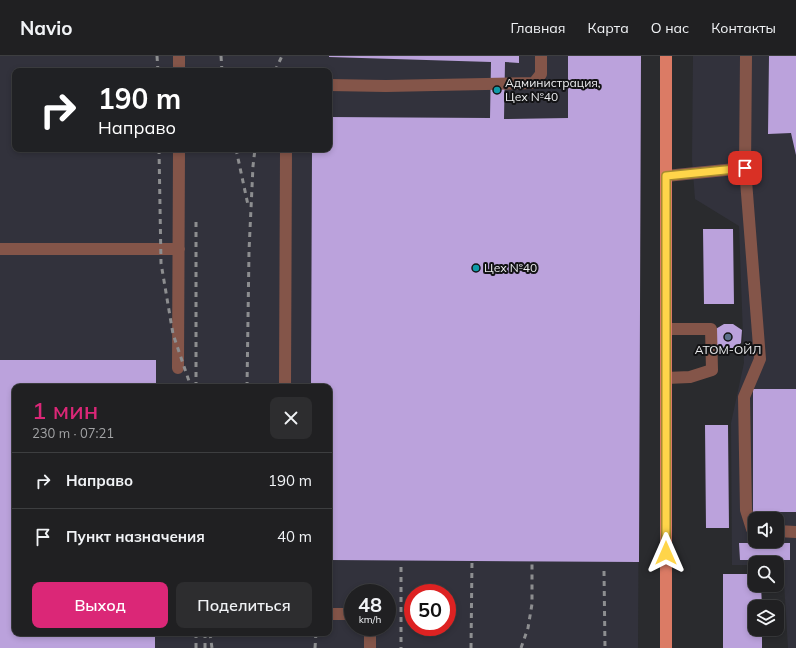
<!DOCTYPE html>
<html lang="ru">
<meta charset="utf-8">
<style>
body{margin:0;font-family:Mulish,sans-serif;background:#2d2d2f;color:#f1f3f6;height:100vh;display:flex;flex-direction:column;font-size:15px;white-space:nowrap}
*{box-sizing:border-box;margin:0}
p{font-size:13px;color:#a2a3a5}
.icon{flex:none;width:22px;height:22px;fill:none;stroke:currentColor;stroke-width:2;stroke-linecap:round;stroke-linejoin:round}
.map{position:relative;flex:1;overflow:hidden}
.sheet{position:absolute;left:12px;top:328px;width:320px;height:252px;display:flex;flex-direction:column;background:#202022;border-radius:8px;box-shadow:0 2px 6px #0003,0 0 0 1px #3d3e40}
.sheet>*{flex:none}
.hud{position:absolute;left:12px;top:12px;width:320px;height:84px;border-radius:8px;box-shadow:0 2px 6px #0003,0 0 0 1px #3d3e40;background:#202124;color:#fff;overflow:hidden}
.tools{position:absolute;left:748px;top:456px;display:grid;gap:8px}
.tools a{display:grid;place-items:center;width:36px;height:36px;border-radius:8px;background:#202022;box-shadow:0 2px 6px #0003,0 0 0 1px #3d3e40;font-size:20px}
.speed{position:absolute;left:344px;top:528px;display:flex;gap:8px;font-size:20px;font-weight:700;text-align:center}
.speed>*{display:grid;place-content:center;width:52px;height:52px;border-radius:50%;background:#202022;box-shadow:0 2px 6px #0003,0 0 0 1px #3d3e40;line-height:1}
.speed small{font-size:10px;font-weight:400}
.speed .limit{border:6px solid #d22;background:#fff;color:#111}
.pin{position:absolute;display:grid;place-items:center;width:34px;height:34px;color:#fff;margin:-17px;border-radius:8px;box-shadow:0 2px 6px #0006}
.me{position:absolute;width:44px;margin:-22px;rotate:0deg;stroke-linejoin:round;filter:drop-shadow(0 0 3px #0008)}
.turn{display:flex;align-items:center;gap:14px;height:84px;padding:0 20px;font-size:18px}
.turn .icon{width:52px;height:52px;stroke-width:2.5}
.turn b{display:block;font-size:28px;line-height:34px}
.round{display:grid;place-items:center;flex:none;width:42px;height:42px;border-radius:8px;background:#2d2d2f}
.overview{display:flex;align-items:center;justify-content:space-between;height:68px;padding:0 20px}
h1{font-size:24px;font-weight:600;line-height:30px;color:#db2777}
.primary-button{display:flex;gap:8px;margin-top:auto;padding:8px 20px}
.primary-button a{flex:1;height:46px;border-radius:8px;background:#db2777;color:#fff;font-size:16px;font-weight:600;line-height:46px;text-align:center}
.primary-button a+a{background:#2d2d2f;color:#f1f3f6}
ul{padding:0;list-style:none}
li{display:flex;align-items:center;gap:12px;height:56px;padding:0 20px;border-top:1px solid #3d3e40}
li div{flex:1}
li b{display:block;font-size:15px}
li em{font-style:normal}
header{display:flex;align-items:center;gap:24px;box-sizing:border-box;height:56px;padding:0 20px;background:#202022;border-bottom:1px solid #3d3e40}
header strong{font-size:19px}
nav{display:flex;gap:22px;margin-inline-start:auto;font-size:14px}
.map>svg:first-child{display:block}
</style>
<header>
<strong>Navio</strong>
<nav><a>Главная</a><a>Карта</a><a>О нас</a><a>Контакты</a></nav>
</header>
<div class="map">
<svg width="796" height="592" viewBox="0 0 796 592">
<rect width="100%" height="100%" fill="#2a2b2e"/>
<!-- built -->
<path fill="#32323c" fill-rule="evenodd" d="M0,0H641L638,592H0ZM15,15H329V93H15ZM15,331H329V577H15ZM353,537H387V571H353ZM413,537H447V571H413Z
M693,0H796V592H788L783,510L777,509V507H755V509H732L731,367L744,307L739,170L695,143L692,104ZM755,463H777V485H755Z"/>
<!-- building -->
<path fill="#bba2dc" d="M329,0H519V7L505,6L504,63L568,62V0H641L639,506L329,504V331H311L312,93H329V61L490,62L491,6L329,1Z
M769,0H796V99L791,77L768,78Z
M703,173H733L734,248H704Z
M724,268H733L742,274L741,287L731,296H724L714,288V274Z
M0,304H156V331H15V577H155V592H0Z
M753,333H796V456H753Z
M705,369H728L729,472H706Z
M739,487H790V504H740Z
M723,518H755V529H761L762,551H755V573H762V592H723Z"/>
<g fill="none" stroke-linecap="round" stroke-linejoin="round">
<!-- minor -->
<path stroke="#845549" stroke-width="12" d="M179,0V15
M329,29L386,30L534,27L541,18V0
M745,112L760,303L744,341L746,454L752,473H755
M666,120L745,112L746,0
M0,193H179
M666,273H711L712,314L690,321L666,322
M178,312L179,93
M285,331L286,93
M777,475L796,476
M329,558H353
M370,571V592"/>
<!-- major -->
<path stroke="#db7b65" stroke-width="12" d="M666,592V0"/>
<!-- rail -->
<path stroke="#8d8e90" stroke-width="3" stroke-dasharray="5 5" stroke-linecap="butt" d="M157,0L158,15
M221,0L222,15
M275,15L282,0
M159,93L161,207L173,278L191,331
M236,93L248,149
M196,331V164
M247,331L249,195L253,110L255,93
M401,511V592
M604,515L605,592
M196,577V592
M205,577V592
M210,577L212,592
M315,592L316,577
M471,592L472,505
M521,592L528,572L532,548V505"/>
</g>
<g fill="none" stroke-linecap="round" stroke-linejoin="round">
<!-- route casing -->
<g stroke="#a68a30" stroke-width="10">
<path id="route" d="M666,497V120L745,112"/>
</g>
<!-- route -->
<use href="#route" stroke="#ffd54a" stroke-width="7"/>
</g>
<!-- markers -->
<g fill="#0f9aa8" stroke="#131315" stroke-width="1.5">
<circle cx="497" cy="34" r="4"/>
<circle cx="476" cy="212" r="4"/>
</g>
<circle fill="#5c6f8a" stroke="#131315" stroke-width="1.5" cx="728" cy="281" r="4"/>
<g text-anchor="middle" stroke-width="4" stroke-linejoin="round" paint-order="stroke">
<!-- poi labels -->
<g font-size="12" fill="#edeef0" stroke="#131315" text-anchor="start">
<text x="505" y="31">Администрация,<tspan x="505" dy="14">Цех №40</tspan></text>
<text x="484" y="216">Цех №40</text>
<text x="728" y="298" text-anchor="middle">АТОМ-ОЙЛ</text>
</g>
</g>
</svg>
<div class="tools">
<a><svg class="icon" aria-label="sound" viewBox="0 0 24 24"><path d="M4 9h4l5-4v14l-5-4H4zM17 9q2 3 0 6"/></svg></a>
<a><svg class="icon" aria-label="search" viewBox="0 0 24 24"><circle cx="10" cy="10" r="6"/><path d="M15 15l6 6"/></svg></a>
<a><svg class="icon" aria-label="layers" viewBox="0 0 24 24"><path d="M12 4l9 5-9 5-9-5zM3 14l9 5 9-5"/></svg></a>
</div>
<div class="speed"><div>48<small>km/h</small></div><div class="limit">50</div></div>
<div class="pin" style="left:745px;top:112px;background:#d93025"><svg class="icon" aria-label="arrive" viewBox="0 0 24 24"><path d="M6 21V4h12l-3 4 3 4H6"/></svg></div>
<svg class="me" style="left:666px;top:497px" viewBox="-20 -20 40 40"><path d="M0-17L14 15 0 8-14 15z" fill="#ffd54a" stroke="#fff" stroke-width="4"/></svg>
<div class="hud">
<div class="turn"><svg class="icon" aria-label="right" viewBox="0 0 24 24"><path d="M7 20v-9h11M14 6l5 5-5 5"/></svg><div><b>190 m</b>Направо</div></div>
</div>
<section class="sheet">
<div class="overview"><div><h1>1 мин</h1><p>230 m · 07:21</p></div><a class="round"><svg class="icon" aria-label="close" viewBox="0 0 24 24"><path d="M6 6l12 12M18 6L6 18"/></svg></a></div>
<ul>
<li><svg class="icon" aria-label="right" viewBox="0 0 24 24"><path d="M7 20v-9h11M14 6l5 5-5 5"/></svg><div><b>Направо</b></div><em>190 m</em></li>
<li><svg class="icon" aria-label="arrive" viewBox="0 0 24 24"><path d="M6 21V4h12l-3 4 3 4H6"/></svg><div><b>Пункт назначения</b></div><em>40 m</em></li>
</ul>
<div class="primary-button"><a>Выход</a><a>Поделиться</a></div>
</section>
</div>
